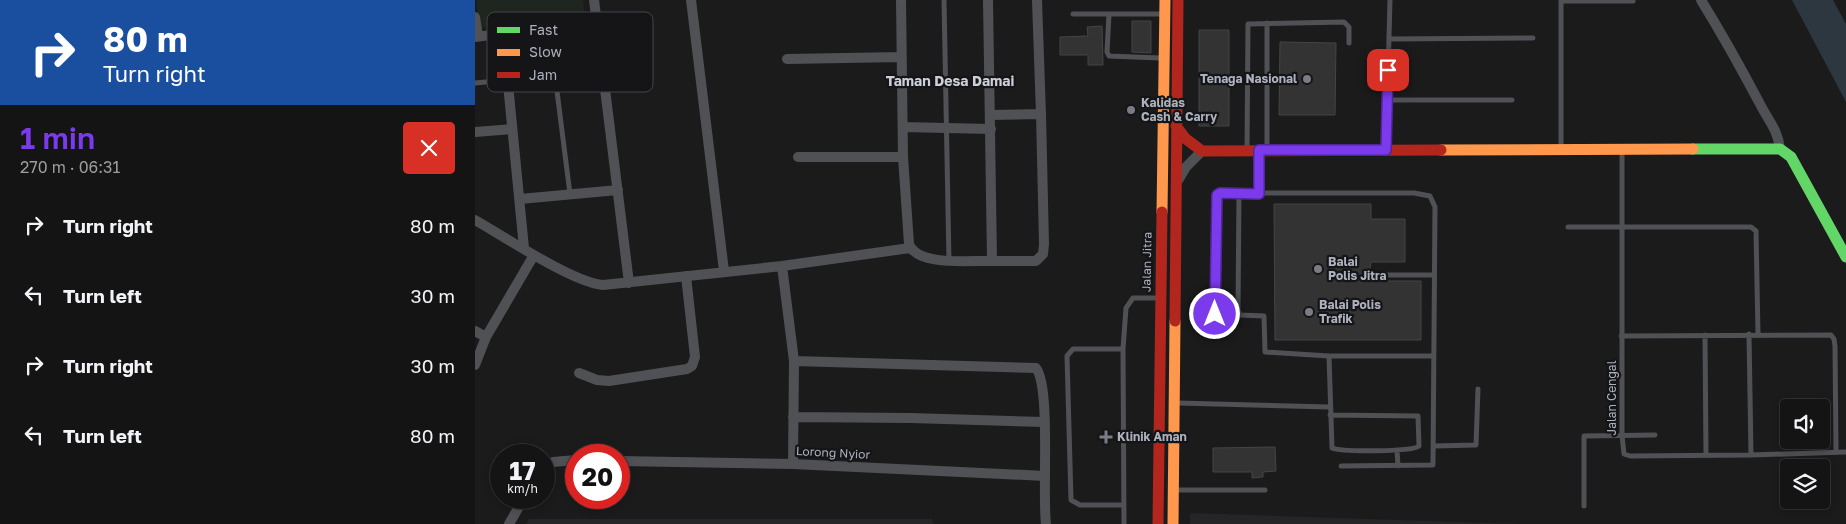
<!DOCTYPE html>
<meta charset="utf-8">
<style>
body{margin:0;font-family:"Golos Text",sans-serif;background:#212122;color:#f1f3f6;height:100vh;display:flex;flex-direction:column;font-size:19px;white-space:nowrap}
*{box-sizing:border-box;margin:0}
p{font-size:16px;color:#9d9ea0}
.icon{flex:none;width:28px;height:28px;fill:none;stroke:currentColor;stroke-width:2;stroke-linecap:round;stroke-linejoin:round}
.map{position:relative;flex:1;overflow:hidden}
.sheet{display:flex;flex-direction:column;background:#141415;width:475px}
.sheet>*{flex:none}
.top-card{background:#1a4fa0;color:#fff;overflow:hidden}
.tools{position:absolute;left:1305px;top:399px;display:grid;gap:10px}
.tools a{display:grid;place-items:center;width:50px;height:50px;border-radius:5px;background:#141415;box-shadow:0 2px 8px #0003,0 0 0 1px #333334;font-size:25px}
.speed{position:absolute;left:15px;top:444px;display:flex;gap:10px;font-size:25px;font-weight:700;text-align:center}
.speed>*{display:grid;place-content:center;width:65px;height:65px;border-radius:50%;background:#141415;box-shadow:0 2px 8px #0003,0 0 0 1px #333334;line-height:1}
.speed small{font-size:12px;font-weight:400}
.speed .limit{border:8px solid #d22;background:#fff;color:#111}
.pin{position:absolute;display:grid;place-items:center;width:42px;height:42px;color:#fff;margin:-21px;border-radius:10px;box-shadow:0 2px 8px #0006}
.me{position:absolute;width:55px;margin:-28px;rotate:0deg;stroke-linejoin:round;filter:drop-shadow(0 0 4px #0008)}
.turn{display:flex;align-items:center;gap:18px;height:105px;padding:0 20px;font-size:22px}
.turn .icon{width:65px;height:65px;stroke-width:2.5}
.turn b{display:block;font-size:35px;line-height:42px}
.round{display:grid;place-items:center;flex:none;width:52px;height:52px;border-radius:5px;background:#212122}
.overview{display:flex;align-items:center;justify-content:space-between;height:85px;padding:0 20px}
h1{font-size:30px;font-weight:600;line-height:38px;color:#7c3aed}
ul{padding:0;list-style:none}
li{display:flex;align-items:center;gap:15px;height:70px;padding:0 20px}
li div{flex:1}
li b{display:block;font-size:19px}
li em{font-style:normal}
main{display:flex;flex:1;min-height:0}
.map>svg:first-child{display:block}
</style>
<main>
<section class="sheet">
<div class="top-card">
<div class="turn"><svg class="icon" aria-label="right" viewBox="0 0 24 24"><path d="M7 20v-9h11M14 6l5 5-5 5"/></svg><div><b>80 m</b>Turn right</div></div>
</div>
<div class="overview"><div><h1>1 min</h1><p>270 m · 06:31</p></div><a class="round" style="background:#d93025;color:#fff"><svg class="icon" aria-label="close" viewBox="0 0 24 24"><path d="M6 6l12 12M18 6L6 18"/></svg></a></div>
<ul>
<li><svg class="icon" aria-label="right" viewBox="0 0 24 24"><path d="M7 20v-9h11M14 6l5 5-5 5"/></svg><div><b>Turn right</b></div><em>80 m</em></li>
<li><svg class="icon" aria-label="left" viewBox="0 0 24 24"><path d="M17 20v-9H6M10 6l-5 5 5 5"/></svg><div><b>Turn left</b></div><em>30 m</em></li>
<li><svg class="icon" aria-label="right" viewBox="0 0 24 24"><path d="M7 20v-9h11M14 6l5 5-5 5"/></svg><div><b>Turn right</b></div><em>30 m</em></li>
<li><svg class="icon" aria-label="left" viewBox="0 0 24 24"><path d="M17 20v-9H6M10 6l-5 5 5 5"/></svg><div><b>Turn left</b></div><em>80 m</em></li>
</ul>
</section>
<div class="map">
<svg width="1371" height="524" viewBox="0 0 1371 524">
<rect width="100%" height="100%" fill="#1b1b1c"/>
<!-- built -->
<path fill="#252528" d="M715,513L1013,523L1054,524H715Z
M54,519H457L459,524H51Z"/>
<!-- green -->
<path fill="#1e261f" d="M1,0H108L110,16L5,28Z"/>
<!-- water -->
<path fill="#2c373f" d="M1317,0H1358L1371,24V102Z"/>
<!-- building -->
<path fill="#333334" stroke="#444548" d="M657,21H676V53L657,52Z
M627,26L628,65H613V55H585V37L613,36L612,27Z
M724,30H754V126H724Z
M805,42L861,43L860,115H804Z
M799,204H896V219H930V262H896L894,275L896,281H946V340H800Z
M800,447L801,471L788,472V477L777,478V472H738V448Z"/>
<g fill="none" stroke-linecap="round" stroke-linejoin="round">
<!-- lane -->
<path stroke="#4f5155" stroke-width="5" d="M469,0L474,261
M1086,1H1158
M598,14H686
M634,14L632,52L634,56L685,58
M74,28L95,194
M914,39L1058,38
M773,79H791
M0,83L33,80
M912,100H1037
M911,149L915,0
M1086,149V0
M772,150L773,24L869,22L874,27V43
M792,150V23
M784,151V194
M1147,152V435L1149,454L1155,456L1276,455L1371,452
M764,194L763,310L765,315L789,316L790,352L854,356H959
M1093,227H1276L1281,231L1283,334
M898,275H959
M740,314L741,195L745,193H939L955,196L960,207L958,465L866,466
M1274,334L1276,455
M1230,335L1231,455
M1146,336L1356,335L1359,339L1360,346L1361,452
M854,356L857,448C866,452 939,452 944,446L943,416L855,415
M703,403L854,407
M959,446L1001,445L1003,389
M922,450L923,466
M702,490H790
M648,505H605L596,500L592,356L598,349H648
M1109,506V436L1180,435
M649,524L648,349L651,308L658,298H683"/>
<!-- street -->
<path stroke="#4f5155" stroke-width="10" d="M119,0L154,283
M216,0L249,271
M426,0L428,157L434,244C442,267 497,260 517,261L513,0
M562,0L566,114
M1226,0C1247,34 1266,68 1285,104C1293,120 1303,130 1305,149
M0,17L3,36
M28,33L49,248
M0,37L122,22
M312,59L426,57
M516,115L566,114L569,244L568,254L561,261H517
M428,127L516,129
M0,132L37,129
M323,157H428
M704,179L711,167L727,151
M45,199L143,190
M0,220C30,237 97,282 128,285L307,266L435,248
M307,266L319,361L318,464
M0,331L11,337
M319,361L561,368C576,387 567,494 571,524
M0,365L11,337L59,255
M104,373L122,380L134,381L212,369L217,366L220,357L211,276
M318,417L436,418L569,422
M144,461L318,464L570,476
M69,467L78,462L101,460
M34,524L49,498"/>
<!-- fast -->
<path stroke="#63d668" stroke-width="11" d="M1218,149H1305L1316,157L1371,257"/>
<!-- slow -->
<path stroke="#ff974d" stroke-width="11" d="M966,150L1218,149
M687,212L690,0
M698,524L700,321"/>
<!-- jam -->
<path stroke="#b3261e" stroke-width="11" d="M701,126L711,139L727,151L966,150
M700,321L703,0
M683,524L687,212"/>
</g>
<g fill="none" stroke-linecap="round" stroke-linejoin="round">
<!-- route casing -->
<g stroke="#51269a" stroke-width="12">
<path id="route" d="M740,314L742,195L745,193L784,194V150H911L913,70"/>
</g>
<!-- route -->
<use href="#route" stroke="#7c3aed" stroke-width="9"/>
</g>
<!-- markers -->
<g fill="#797c85" stroke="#151518" stroke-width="2">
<circle cx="832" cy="79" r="5"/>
<circle cx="656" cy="110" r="5"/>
<circle cx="843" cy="269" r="5"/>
<circle cx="834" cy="312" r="5"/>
<path d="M628.5 429.5h5v5h5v5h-5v5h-5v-5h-5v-5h5z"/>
</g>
<g text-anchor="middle" stroke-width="4.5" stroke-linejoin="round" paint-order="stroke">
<!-- poi labels -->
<g font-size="12" font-weight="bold" fill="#acb1bd" stroke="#151518" text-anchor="start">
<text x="822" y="83" text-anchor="end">Tenaga Nasional</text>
<text x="666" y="107">Kalidas<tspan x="666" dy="14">Cash &amp; Carry</tspan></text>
<text x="853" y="266">Balai<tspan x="853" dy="14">Polis Jitra</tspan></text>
<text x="844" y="309">Balai Polis<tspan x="844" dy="14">Trafik</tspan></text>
<text x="642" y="441">Klinik Aman</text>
</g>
<!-- street labels -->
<g font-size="12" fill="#acb1bd" stroke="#151518">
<text transform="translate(672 262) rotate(-89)" y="4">Jalan Jitra</text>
<text transform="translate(1137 398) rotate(-90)" y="4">Jalan Cengal</text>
<text transform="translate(358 453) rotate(3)" y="4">Lorong Nyior</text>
</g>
<!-- neighbourhood labels -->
<g font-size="14" font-weight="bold" fill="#cdd0d9" stroke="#151518">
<text x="475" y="86">Taman Desa Damai</text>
</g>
</g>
<!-- legend -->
<rect x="12" y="12" width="166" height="80" rx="8" fill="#151518" stroke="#42444a" stroke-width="1"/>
<rect x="22" y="27" width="23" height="6" fill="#63d668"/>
<rect x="22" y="49" width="23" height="7" fill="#ff974d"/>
<rect x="22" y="72" width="23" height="6" fill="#b3261e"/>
<g font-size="14" fill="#acb1bd">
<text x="54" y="35">Fast</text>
<text x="54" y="57">Slow</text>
<text x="54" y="80">Jam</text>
</g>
</svg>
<div class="tools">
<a><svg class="icon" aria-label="sound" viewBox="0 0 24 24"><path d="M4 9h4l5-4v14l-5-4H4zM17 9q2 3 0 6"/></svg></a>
<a><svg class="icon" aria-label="layers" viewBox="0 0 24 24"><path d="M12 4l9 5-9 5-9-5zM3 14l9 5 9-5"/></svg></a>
</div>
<div class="speed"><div>17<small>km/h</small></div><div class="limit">20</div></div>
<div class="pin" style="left:913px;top:70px;background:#d93025"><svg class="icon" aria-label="arrive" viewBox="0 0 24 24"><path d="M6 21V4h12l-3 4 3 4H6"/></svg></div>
<svg class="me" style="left:740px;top:314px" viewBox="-20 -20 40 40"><circle r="17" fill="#7c3aed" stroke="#fff" stroke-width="3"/><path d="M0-11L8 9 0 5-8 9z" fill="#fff"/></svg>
</div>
</main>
